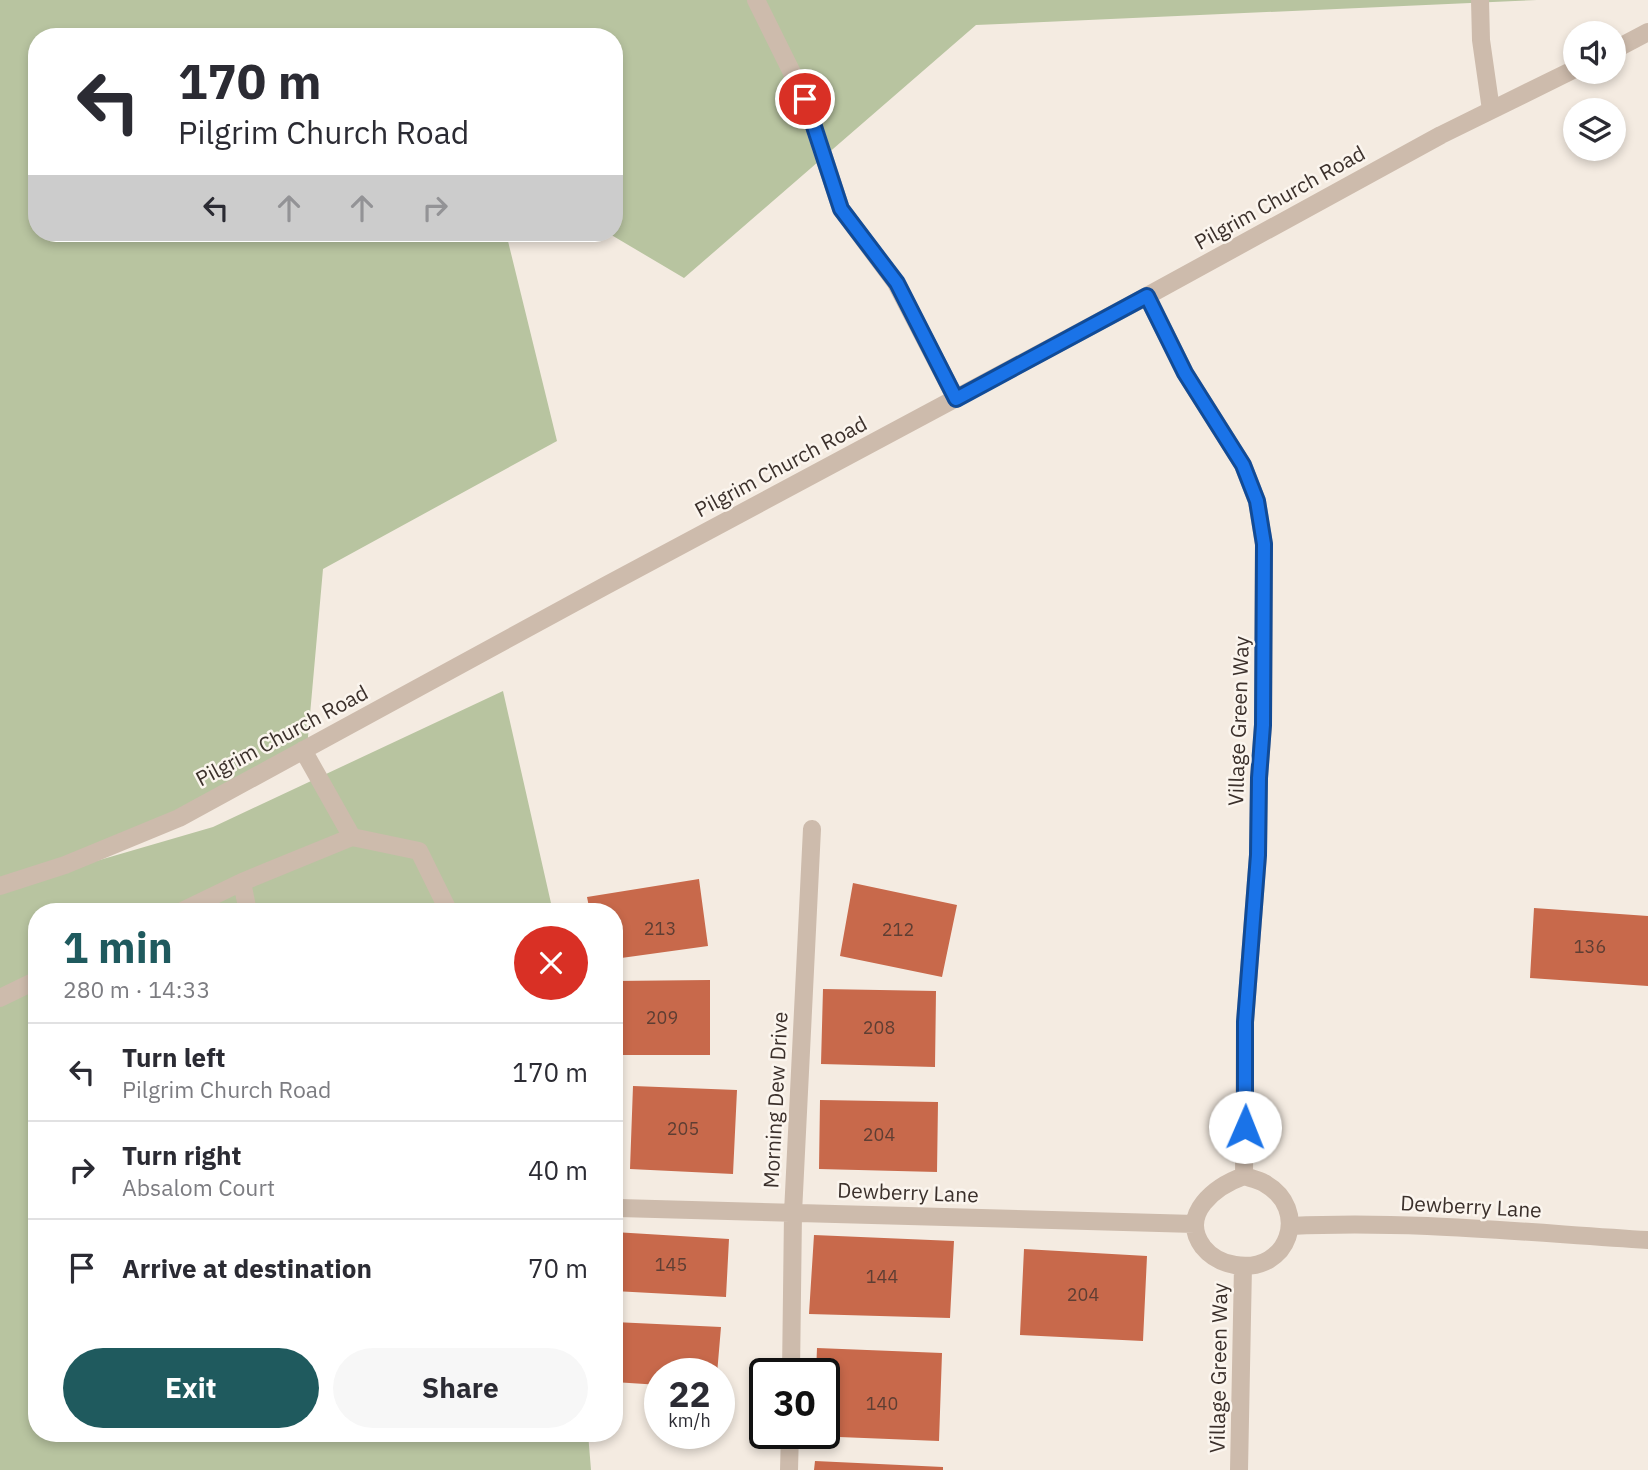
<!DOCTYPE html>
<meta charset="utf-8">
<style>
body{margin:0;font-family:"IBM Plex Sans",sans-serif;background:#f7f7f7;color:#2b2b33;height:100vh;display:flex;flex-direction:column;font-size:26px;white-space:nowrap}
*{box-sizing:border-box;margin:0}
p{font-size:23px;color:#7c7c81}
.icon{flex:none;width:38px;height:38px;fill:none;stroke:currentColor;stroke-width:2;stroke-linecap:round;stroke-linejoin:round}
.map{position:relative;flex:1;overflow:hidden}
.drawer{position:absolute;left:28px;top:903px;width:595px;height:539px;display:flex;flex-direction:column;background:#fff;border-radius:28px;box-shadow:0 4px 10px #0003}
.drawer>*{flex:none}
.hud{position:absolute;left:28px;top:28px;width:595px;height:214px;border-radius:28px;box-shadow:0 4px 10px #0003;background:#fff;color:#2b2b33;overflow:hidden}
.tools{position:absolute;left:1563px;top:21px;display:grid;gap:14px}
.tools a{display:grid;place-items:center;width:63px;height:63px;border-radius:50%;background:#fff;box-shadow:0 4px 10px #0003;font-size:35px}
.speed{position:absolute;left:644px;top:1358px;display:flex;gap:14px;font-size:35px;font-weight:700;text-align:center}
.speed>*{display:grid;place-content:center;width:91px;height:91px;border-radius:50%;background:#fff;box-shadow:0 4px 10px #0003;line-height:1}
.speed small{font-size:18px;font-weight:400}
.speed .limit{border:4px solid #111;border-radius:10px;background:#fff;color:#111}
.pin{position:absolute;display:grid;place-items:center;width:60px;height:60px;color:#fff;margin:-30px;border:4px solid #fff;border-radius:50%;box-shadow:0 2px 7px #0007}
.me{position:absolute;width:77px;margin:-38px;rotate:1deg;stroke-linejoin:round;filter:drop-shadow(0 0 5px #0008)}
.turn{display:flex;align-items:center;gap:24px;height:147px;padding:0 35px;font-size:32px}
.turn .icon{width:91px;height:91px;stroke-width:2.5}
.turn b{display:block;font-size:49px;line-height:60px}
.lanes{display:flex;align-items:center;height:66px;padding:0 35px;background:#0003;justify-content:center;gap:35px;direction:ltr}
.lanes .off{opacity:.35}
.round{display:grid;place-items:center;flex:none;width:74px;height:74px;border-radius:37px;background:#f7f7f7}
.overview{display:flex;align-items:center;justify-content:space-between;height:119px;padding:0 35px}
h1{font-size:42px;font-weight:700;line-height:52px;color:#1f5a5e}
.action{display:flex;gap:14px;margin-top:auto;padding:14px 35px}
.action a{flex:1;height:80px;border-radius:42px;background:#1f5a5e;color:#fff;font-size:28px;font-weight:700;line-height:80px;text-align:center}
.action a+a{background:#f7f7f7;color:#2b2b33}
ul{padding:0;list-style:none}
li{display:flex;align-items:center;gap:21px;height:98px;padding:0 35px;border-top:2px solid #e1e1e2}
li div{flex:1}
li b{display:block;font-size:26px}
li em{font-style:normal}
.map>svg:first-child{display:block}
</style>
<div class="map">
<svg width="1648" height="1470" viewBox="0 0 1648 1470">
<rect width="100%" height="100%" fill="#f4ebe1"/>
<!-- green -->
<path fill="#b8c4a0" d="M0,0H1537L976,25L684,278L608,233H614V37H37V233H506L557,441L323,569L307,748L179,818L0,886Z
M503,691L553,912H37V1433H588L591,1470H0V889L213,827Z"/>
<!-- building -->
<path fill="#c8694b" d="M699,879L708,946L614,959V912H590L587,897Z
M853,883L957,905L942,977L840,956Z
M1534,908L1648,916V986L1530,978Z
M710,980V1055H614V981Z
M823,989L936,991L935,1067L821,1064Z
M633,1086L737,1090L733,1174L630,1169Z
M820,1100L938,1102L937,1172L819,1169Z
M614,1232L729,1239L726,1297L614,1291Z
M814,1235L954,1241L950,1318L809,1314Z
M1024,1249L1147,1256L1143,1341L1020,1335Z
M614,1322L721,1327L717,1374H660V1385L614,1382Z
M817,1348L942,1353L939,1441L814,1436V1433H824V1374H816Z
M815,1461L943,1467V1470H814Z"/>
<g fill="none" stroke-linecap="round" stroke-linejoin="round">
<!-- minor -->
<path stroke="#cdbbac" stroke-width="18" d="M756,0L805,99L841,209L896,283L956,399
M1480,0L1481,40L1491,110
M1614,50L1648,32
M1147,296L1185,373L1243,465L1257,501L1264,545L1263,725L1259,778L1258,855L1245,1022L1244,1176
M352,837L419,851L449,912
M242,882L248,912
M0,886L65,865L179,818L605,586L1147,296L1441,135L1575,69
M180,912L242,882L352,837L303,750
M0,998L37,980
M1244,1176C1250,1178 1259,1180 1264,1183C1311,1209 1289,1274 1235,1265C1223,1263 1211,1257 1203,1247C1178,1214 1216,1186 1244,1176Z
M619,1208L1195,1224
M1291,1226C1410,1220 1530,1233 1648,1240
M791,1374L793,1213L812,829
M789,1470L790,1433
M1239,1470L1243,1266"/>
</g>
<g fill="none" stroke-linecap="round" stroke-linejoin="round">
<!-- route casing -->
<g stroke="#114b97" stroke-width="18">
<path id="route" d="M805,99L841,209L897,283L956,399L1147,296L1185,373L1243,465L1257,501L1264,544L1263,725L1259,778L1258,855L1245,1022V1127"/>
</g>
<!-- route -->
<use href="#route" stroke="#1a73e8" stroke-width="12"/>
</g>
<g text-anchor="middle" stroke-width="5" stroke-linejoin="round" paint-order="stroke">
<!-- number labels -->
<g font-size="18" fill="#5e3e33">
<text x="660" y="935">213</text>
<text x="898" y="936">212</text>
<text x="1590" y="953">136</text>
<text x="662" y="1024">209</text>
<text x="879" y="1034">208</text>
<text x="683" y="1135">205</text>
<text x="879" y="1141">204</text>
<text x="671" y="1271">145</text>
<text x="882" y="1283">144</text>
<text x="1083" y="1301">204</text>
<text x="882" y="1410">140</text>
</g>
<!-- street labels -->
<g font-size="21" fill="#3b302b" stroke="#fbf5ee">
<text transform="translate(1280 198) rotate(-29)" y="7">Pilgrim Church Road</text>
<text transform="translate(781 467) rotate(-28)" y="7">Pilgrim Church Road</text>
<text transform="translate(1239 721) rotate(-88)" y="7">Village Green Way</text>
<text transform="translate(282 736) rotate(-28)" y="7">Pilgrim Church Road</text>
<text transform="translate(776 1100) rotate(-87)" y="7">Morning Dew Drive</text>
<text transform="translate(908 1193) rotate(2)" y="7">Dewberry Lane</text>
<text transform="translate(1471 1207) rotate(3)" y="7">Dewberry Lane</text>
<text transform="translate(1219 1368) rotate(-89)" y="7">Village Green Way</text>
</g>
</g>
</svg>
<div class="tools">
<a><svg class="icon" aria-label="sound" viewBox="0 0 24 24"><path d="M4 9h4l5-4v14l-5-4H4zM17 9q2 3 0 6"/></svg></a>
<a><svg class="icon" aria-label="layers" viewBox="0 0 24 24"><path d="M12 4l9 5-9 5-9-5zM3 14l9 5 9-5"/></svg></a>
</div>
<div class="speed"><div>22<small>km/h</small></div><div class="limit">30</div></div>
<div class="pin" style="left:805px;top:99px;background:#d93025"><svg class="icon" aria-label="arrive" viewBox="0 0 24 24"><path d="M6 21V4h12l-3 4 3 4H6"/></svg></div>
<svg class="me" style="left:1245px;top:1127px" viewBox="-20 -20 40 40"><circle r="19" fill="#fff"/><path d="M0-13L10 11 0 6-10 11z" fill="#1a73e8"/></svg>
<div class="hud">
<div class="turn"><svg class="icon" aria-label="left" viewBox="0 0 24 24"><path d="M17 20v-9H6M10 6l-5 5 5 5"/></svg><div><b>170 m</b>Pilgrim Church Road</div></div>
<div class="lanes"><svg class="icon" aria-label="left" viewBox="0 0 24 24"><path d="M17 20v-9H6M10 6l-5 5 5 5"/></svg><svg class="icon off" aria-label="ahead" viewBox="0 0 24 24"><path d="M12 20V5M6 11l6-6 6 6"/></svg><svg class="icon off" aria-label="ahead" viewBox="0 0 24 24"><path d="M12 20V5M6 11l6-6 6 6"/></svg><svg class="icon off" aria-label="right" viewBox="0 0 24 24"><path d="M7 20v-9h11M14 6l5 5-5 5"/></svg></div>
</div>
<section class="drawer">
<div class="overview"><div><h1>1 min</h1><p>280 m · 14:33</p></div><a class="round" style="background:#d93025;color:#fff"><svg class="icon" aria-label="close" viewBox="0 0 24 24"><path d="M6 6l12 12M18 6L6 18"/></svg></a></div>
<ul>
<li><svg class="icon" aria-label="left" viewBox="0 0 24 24"><path d="M17 20v-9H6M10 6l-5 5 5 5"/></svg><div><b>Turn left</b><p>Pilgrim Church Road</p></div><em>170 m</em></li>
<li><svg class="icon" aria-label="right" viewBox="0 0 24 24"><path d="M7 20v-9h11M14 6l5 5-5 5"/></svg><div><b>Turn right</b><p>Absalom Court</p></div><em>40 m</em></li>
<li><svg class="icon" aria-label="arrive" viewBox="0 0 24 24"><path d="M6 21V4h12l-3 4 3 4H6"/></svg><div><b>Arrive at destination</b></div><em>70 m</em></li>
</ul>
<div class="action"><a>Exit</a><a>Share</a></div>
</section>
</div>
